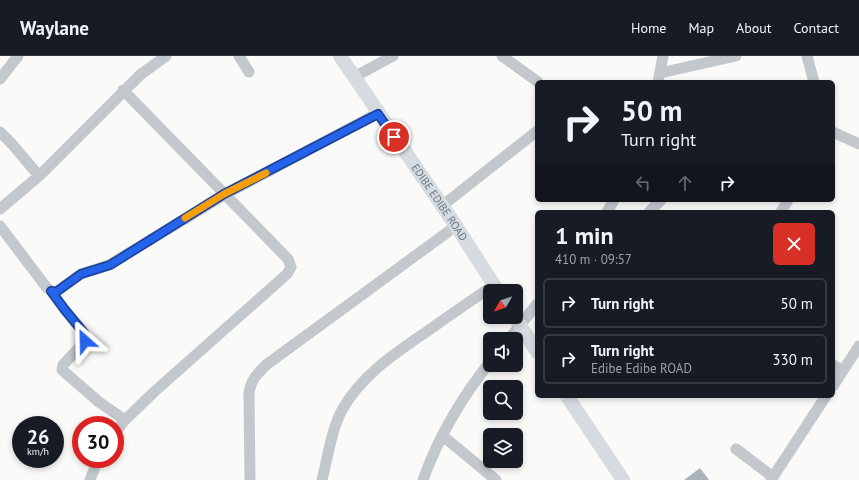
<!DOCTYPE html>
<meta charset="utf-8">
<style>
body{margin:0;font-family:"PT Sans",sans-serif;background:#242831;color:#f1f3f6;height:100vh;display:flex;flex-direction:column;font-size:15px;white-space:nowrap}
*{box-sizing:border-box;margin:0}
p{font-size:13px;color:#9ea1a6}
.icon{flex:none;width:22px;height:22px;fill:none;stroke:currentColor;stroke-width:2;stroke-linecap:round;stroke-linejoin:round}
.map{position:relative;flex:1;overflow:hidden}
.drawer{position:absolute;left:535px;top:154px;width:300px;height:188px;display:flex;flex-direction:column;background:#171b24;border-radius:6px;box-shadow:0 2px 6px #0003}
.drawer>*{flex:none}
.banner{position:absolute;left:535px;top:24px;width:300px;height:122px;border-radius:6px;box-shadow:0 2px 6px #0003;background:#171b24;color:#f1f3f6;overflow:hidden}
.needle{width:26px;rotate:230deg}
.controls{position:absolute;left:483px;top:228px;display:grid;gap:8px}
.controls a{display:grid;place-items:center;width:40px;height:40px;border-radius:6px;background:#171b24;box-shadow:0 2px 6px #0003;font-size:20px}
.speed{position:absolute;left:12px;top:360px;display:flex;gap:8px;font-size:20px;font-weight:700;text-align:center}
.speed>*{display:grid;place-content:center;width:52px;height:52px;border-radius:50%;background:#171b24;box-shadow:0 2px 6px #0003;line-height:1}
.speed small{font-size:10px;font-weight:400}
.speed .limit{border:6px solid #d22;background:#fff;color:#111}
.pin{position:absolute;display:grid;place-items:center;width:34px;height:34px;color:#fff;margin:-17px;border:2px solid #fff;border-radius:50%;box-shadow:0 1px 4px #0007}
.me{position:absolute;width:44px;margin:-22px;rotate:335deg;stroke-linejoin:round;filter:drop-shadow(0 0 3px #0008)}
.turn{display:flex;align-items:center;gap:14px;height:84px;padding:0 20px;font-size:18px}
.turn .icon{width:52px;height:52px;stroke-width:2.5}
.turn b{display:block;font-size:28px;line-height:34px}
.lanes{display:flex;align-items:center;height:38px;padding:0 20px;background:#0003;justify-content:center;gap:20px;direction:ltr}
.lanes .off{opacity:.35}
.round{display:grid;place-items:center;flex:none;width:42px;height:42px;border-radius:6px;background:#242831}
.head{display:flex;align-items:center;justify-content:space-between;height:68px;padding:0 20px}
h1{font-size:24px;font-weight:600;line-height:30px}
ul{padding:0;list-style:none}
li{display:flex;align-items:center;gap:12px;height:50px;margin:0 8px 6px;padding:0 12px;border:2px solid #363941;border-radius:6px}
li div{flex:1}
li b{display:block;font-size:15px}
li em{font-style:normal}
header{display:flex;align-items:center;gap:24px;box-sizing:border-box;height:56px;padding:0 20px;background:#171b24;border-bottom:1px solid #363941}
header strong{font-size:19px}
nav{display:flex;gap:22px;margin-inline-start:auto;font-size:14px}
.map>svg:first-child{display:block}
</style>
<header>
<strong>Waylane</strong>
<nav><a>Home</a><a>Map</a><a>About</a><a>Contact</a></nav>
</header>
<div class="map">
<svg width="859" height="424" viewBox="0 0 859 424">
<rect width="100%" height="100%" fill="#fafaf8"/>
<!-- building -->
<path fill="#aab3b9" d="M700,412L709,424H684Z"/>
<g fill="none" stroke-linecap="round" stroke-linejoin="round">
<!-- minor -->
<path stroke="#c3c8cc" stroke-width="11" d="M239,0L249,16
M502,0L538,26
M807,0L814,26
M660,17L736,0
M354,21L393,0
M0,23L18,0
M658,26L663,0
M0,76L12,88L39,120
M833,76L859,88
M442,150L537,75
M0,153L39,120L140,19L166,0
M607,156L614,144
M649,156L661,144
M781,156L788,144
M0,170L47,232L51,235L56,236L81,218L109,209L224,139L378,57
M51,235L65,254L84,277L85,285L63,309L62,314L99,346L125,364
M509,283L537,248
M833,309L843,315
M833,330L859,290
M115,377L125,364L154,336L287,218L291,211L288,203L123,34
M443,380L496,424
M736,393L773,421
M90,424L98,403
M250,424L249,338C250,325 257,318 266,309L456,170
M322,424C328,401 331,375 342,354C361,319 397,296 429,274C450,259 472,244 494,229
M423,424C438,382 462,341 490,306
M771,424L826,340"/>
<!-- major -->
<g stroke="#d6dbdf" stroke-width="14">
<path id="s1" d="M340,0L456,170L498,235"/>
<path d="M515,261L537,296"/>
<path d="M567,340L623,424"/>
</g>
</g>
<g fill="none" stroke-linecap="round" stroke-linejoin="round">
<!-- route casing -->
<g stroke="#184099" stroke-width="10">
<path id="route" d="M85,285L84,277L65,254L51,235L56,236L81,218L110,209L224,138L378,58L394,81"/>
</g>
<!-- route -->
<use href="#route" stroke="#2563eb" stroke-width="7"/>
<!-- slow -->
<path stroke="#f59e0b" stroke-width="7" d="M185,162L224,138L266,117"/>
</g>
<g text-anchor="middle" stroke-width="4" stroke-linejoin="round" paint-order="stroke">
<!-- street labels -->
<g font-size="11" fill="#657683" stroke="#fff">
<text dy="4" stroke="none"><textPath href="#s1" startOffset="177">EDIBE EDIBE ROAD</textPath></text>
</g>
</g>
</svg>
<div class="controls">
<a><svg class="needle" viewBox="-14 -14 28 28"><path d="M0-13l5 13h-10z" fill="#e53935"/><path d="M0 13l5-13h-10z" fill="#9ea1a6"/></svg></a>
<a><svg class="icon" aria-label="sound" viewBox="0 0 24 24"><path d="M4 9h4l5-4v14l-5-4H4zM17 9q2 3 0 6"/></svg></a>
<a><svg class="icon" aria-label="search" viewBox="0 0 24 24"><circle cx="10" cy="10" r="6"/><path d="M15 15l6 6"/></svg></a>
<a><svg class="icon" aria-label="layers" viewBox="0 0 24 24"><path d="M12 4l9 5-9 5-9-5zM3 14l9 5 9-5"/></svg></a>
</div>
<div class="speed"><div>26<small>km/h</small></div><div class="limit">30</div></div>
<div class="pin" style="left:394px;top:81px;background:#d93025"><svg class="icon" aria-label="arrive" viewBox="0 0 24 24"><path d="M6 21V4h12l-3 4 3 4H6"/></svg></div>
<svg class="me" style="left:85px;top:285px" viewBox="-20 -20 40 40"><path d="M0-17L14 15 0 8-14 15z" fill="#2563eb" stroke="#fff" stroke-width="4"/></svg>
<div class="banner">
<div class="turn"><svg class="icon" aria-label="right" viewBox="0 0 24 24"><path d="M7 20v-9h11M14 6l5 5-5 5"/></svg><div><b>50 m</b>Turn right</div></div>
<div class="lanes"><svg class="icon off" aria-label="left" viewBox="0 0 24 24"><path d="M17 20v-9H6M10 6l-5 5 5 5"/></svg><svg class="icon off" aria-label="ahead" viewBox="0 0 24 24"><path d="M12 20V5M6 11l6-6 6 6"/></svg><svg class="icon" aria-label="right" viewBox="0 0 24 24"><path d="M7 20v-9h11M14 6l5 5-5 5"/></svg></div>
</div>
<section class="drawer">
<div class="head"><div><h1>1 min</h1><p>410 m · 09:57</p></div><a class="round" style="background:#d93025;color:#fff"><svg class="icon" aria-label="close" viewBox="0 0 24 24"><path d="M6 6l12 12M18 6L6 18"/></svg></a></div>
<ul>
<li><svg class="icon" aria-label="right" viewBox="0 0 24 24"><path d="M7 20v-9h11M14 6l5 5-5 5"/></svg><div><b>Turn right</b></div><em>50 m</em></li>
<li><svg class="icon" aria-label="right" viewBox="0 0 24 24"><path d="M7 20v-9h11M14 6l5 5-5 5"/></svg><div><b>Turn right</b><p>Edibe Edibe ROAD</p></div><em>330 m</em></li>
</ul>
</section>
</div>
